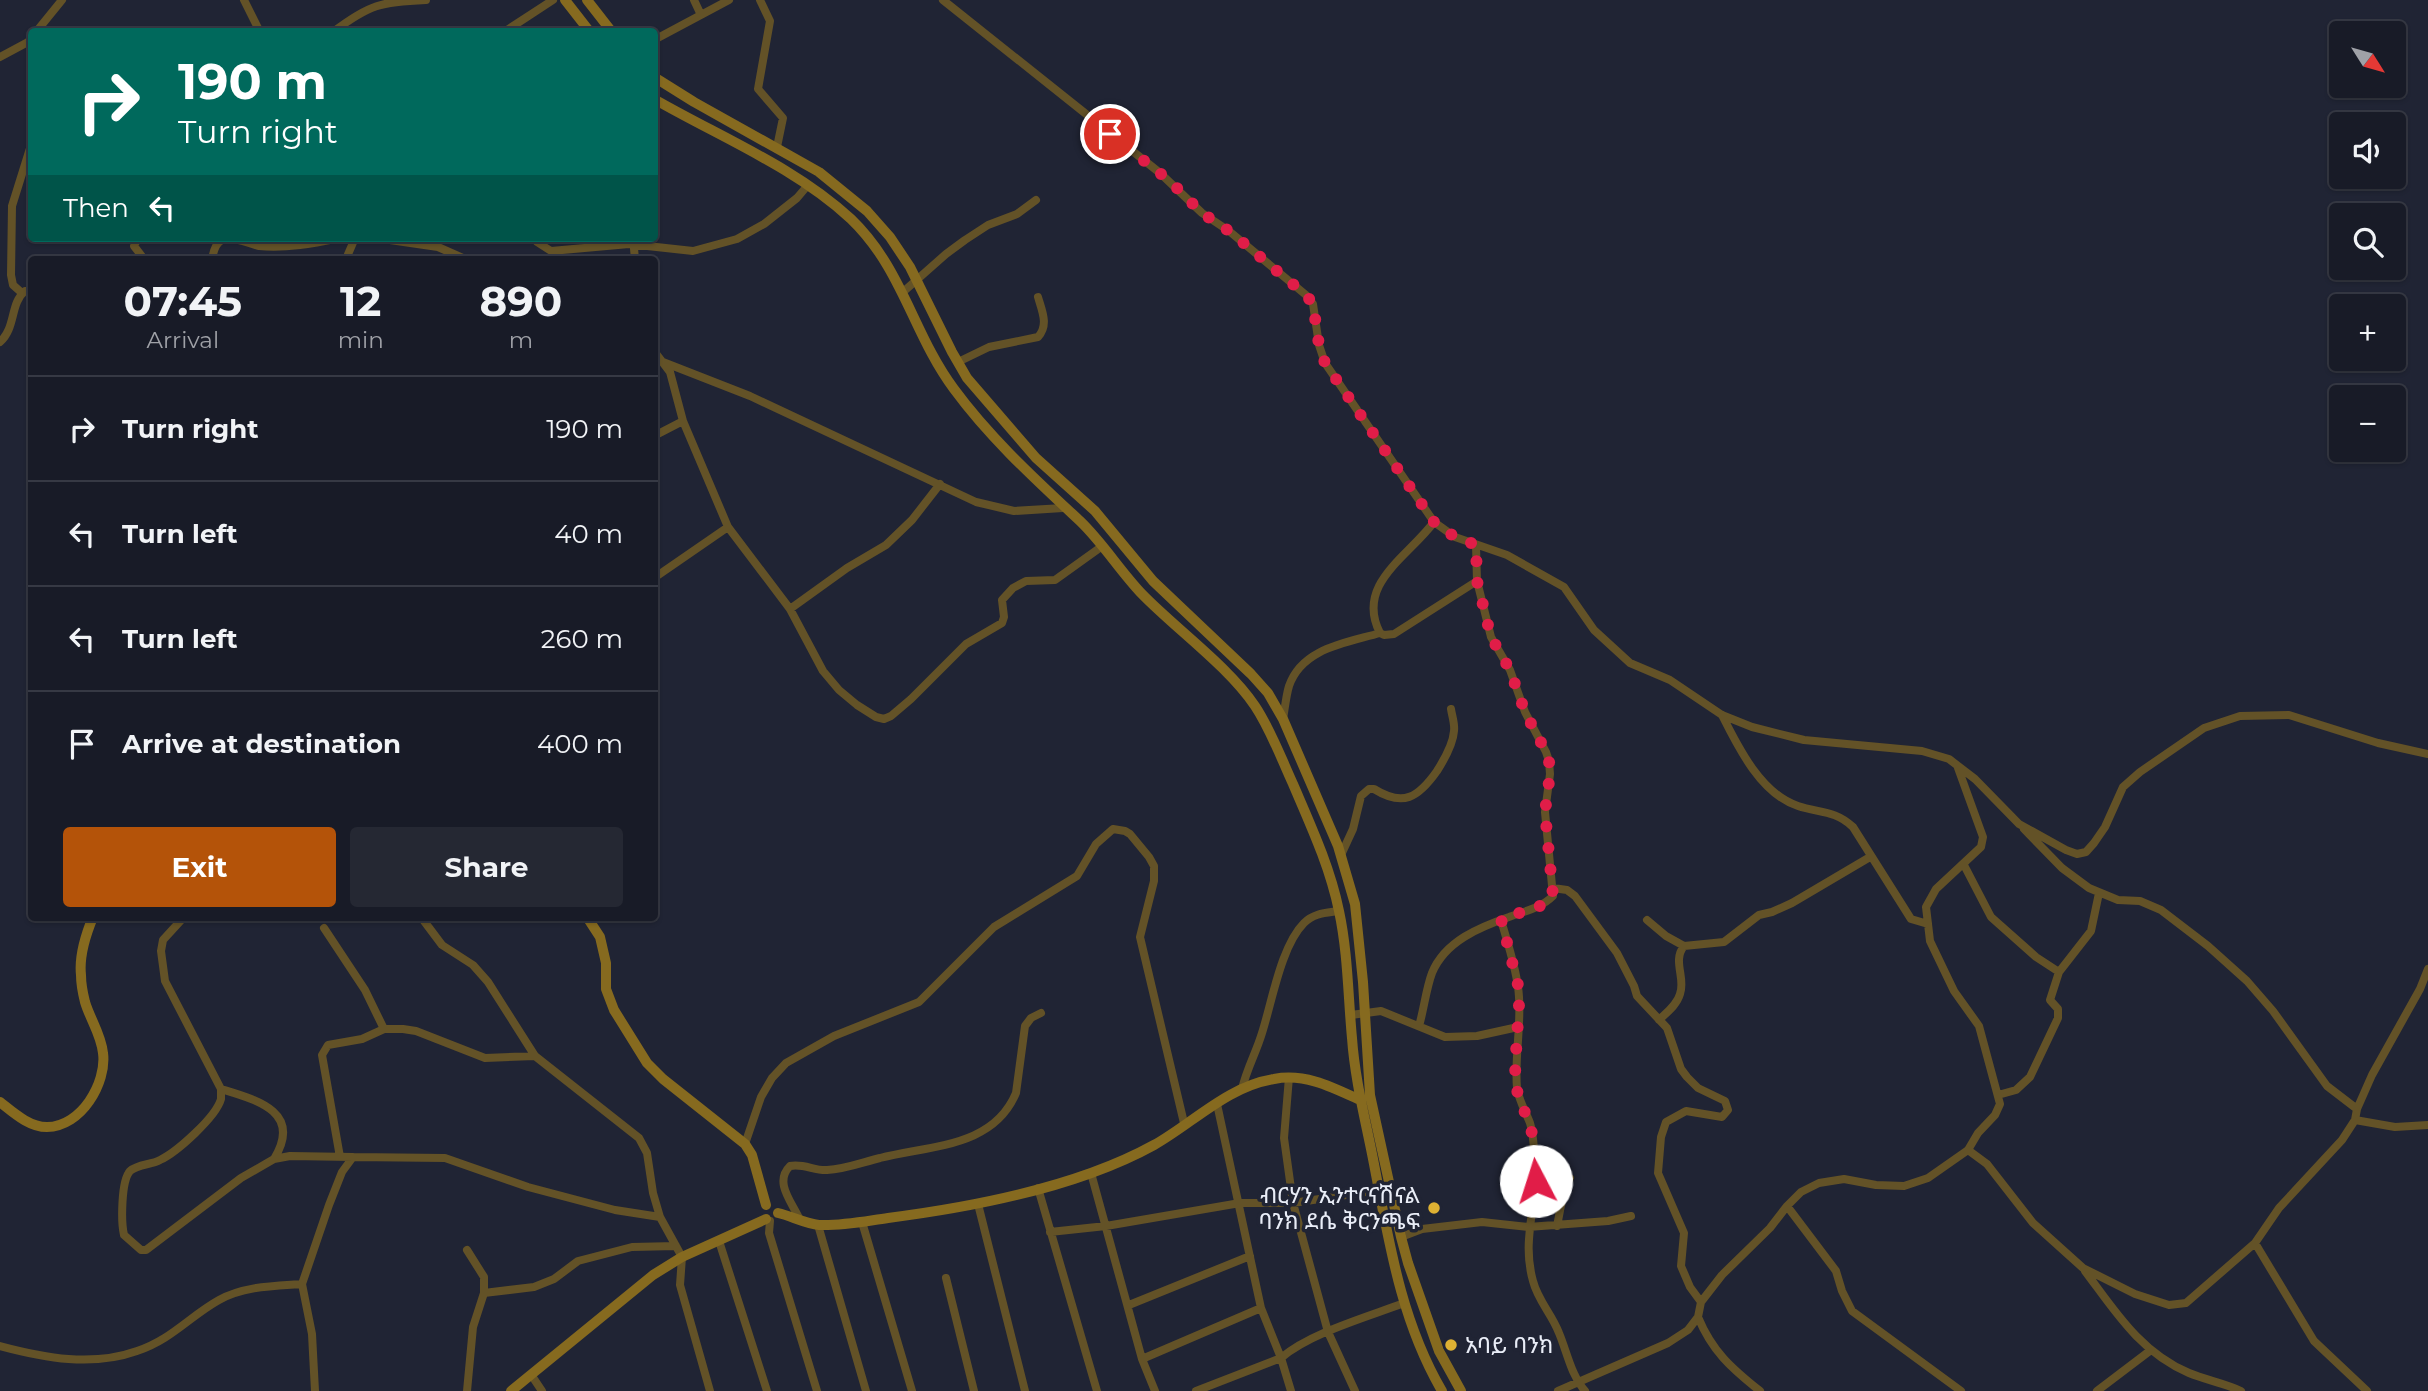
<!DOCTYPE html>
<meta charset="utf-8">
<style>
body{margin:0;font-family:Montserrat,"Noto Sans Ethiopic",sans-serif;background:#252833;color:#f1f3f6;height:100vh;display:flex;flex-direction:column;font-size:26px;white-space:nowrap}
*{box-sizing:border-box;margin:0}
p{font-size:23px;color:#9fa1a7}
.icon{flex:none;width:38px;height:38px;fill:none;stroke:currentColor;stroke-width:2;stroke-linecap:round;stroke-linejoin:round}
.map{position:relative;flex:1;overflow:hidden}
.side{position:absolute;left:28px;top:256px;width:630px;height:665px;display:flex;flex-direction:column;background:#181b27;border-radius:7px;box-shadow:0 2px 5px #0004,0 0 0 2px #363944}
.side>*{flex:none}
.top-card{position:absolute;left:28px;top:28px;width:630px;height:214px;border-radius:7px;box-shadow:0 2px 5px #0004,0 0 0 2px #363944;background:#00695c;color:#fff;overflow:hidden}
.needle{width:46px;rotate:127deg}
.tools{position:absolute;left:2329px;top:21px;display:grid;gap:14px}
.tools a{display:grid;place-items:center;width:77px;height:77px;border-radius:7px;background:#181b27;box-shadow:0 2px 5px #0004,0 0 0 2px #363944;font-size:35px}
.pin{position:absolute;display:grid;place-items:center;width:60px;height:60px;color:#fff;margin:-30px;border:4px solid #fff;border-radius:50%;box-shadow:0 2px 7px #0007}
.me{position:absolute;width:77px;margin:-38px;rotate:355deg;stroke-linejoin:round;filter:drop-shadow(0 0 5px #0008)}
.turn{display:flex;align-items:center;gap:24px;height:147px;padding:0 35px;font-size:32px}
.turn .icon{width:91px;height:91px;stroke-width:2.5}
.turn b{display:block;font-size:49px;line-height:60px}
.then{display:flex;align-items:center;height:66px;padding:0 35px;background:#0003;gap:14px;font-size:26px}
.eta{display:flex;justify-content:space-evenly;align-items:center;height:119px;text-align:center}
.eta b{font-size:42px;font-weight:700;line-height:49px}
.cta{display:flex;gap:14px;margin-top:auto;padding:14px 35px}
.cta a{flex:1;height:80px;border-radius:7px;background:#b45309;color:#fff;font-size:28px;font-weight:700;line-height:80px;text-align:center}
.cta a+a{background:#252833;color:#f1f3f6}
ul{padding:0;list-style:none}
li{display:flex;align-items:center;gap:21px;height:105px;padding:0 35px;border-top:2px solid #363944}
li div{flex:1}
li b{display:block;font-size:26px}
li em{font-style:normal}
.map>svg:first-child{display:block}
</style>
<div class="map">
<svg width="2428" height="1391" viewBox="0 0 2428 1391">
<rect width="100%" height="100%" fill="#202434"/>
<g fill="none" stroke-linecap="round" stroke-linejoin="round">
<!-- street -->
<path stroke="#635227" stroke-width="8" d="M244,0L260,32
M694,0L701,15
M760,0L770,21L758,89L783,118L777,147
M943,0L1160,173L1202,213L1229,231L1306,295L1313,304L1319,345L1325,363L1434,522L1455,537L1507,555L1564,587L1594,630L1630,663L1670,680L1722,715L1752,727L1804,740L1922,751L1949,759L1975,779L2019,824L2066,850L2077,854L2086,852L2094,843L2105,827L2123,787L2140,772L2204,728L2240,716L2289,715L2378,743L2428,754
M36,32L62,0
M333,32C370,4 381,2 426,0
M504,32L553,0
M654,40L729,0
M0,57L28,42L32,37
M138,238L134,246L144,259
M376,238L438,247L465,259
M535,238L537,242L551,251L629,244L693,251L737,239L764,224L797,198L808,185
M633,238L635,259
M212,259C213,253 216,243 222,240C232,235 249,244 259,246C285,249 315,243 340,238
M346,259L355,238
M903,292L946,254L965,240L988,225L1017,214L1036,200
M22,293L13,285L11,275L12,206L32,142
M0,342C16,328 10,303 25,291H32
M654,351L670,372L683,421L728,527L790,609L847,568L886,545L912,520L940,484
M663,362L750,396L976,502L1014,511L1063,508
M958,362L989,347L1038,337C1049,325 1042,311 1038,297
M654,436L683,421
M654,578L728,527
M790,609L823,671L839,690L857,705L876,717L884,719L891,716L911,699L966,644L1002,623L1004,617L1002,600L1013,588L1026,581L1055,580L1101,547
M1380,633C1355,584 1408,557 1434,522
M1722,715C1738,747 1761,794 1798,806C1819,813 1835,810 1853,827L1911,919L1928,924
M1283,719C1285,708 1286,696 1289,686C1302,648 1346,643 1380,633L1384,635L1394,634L1477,581
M2024,829L2062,868L2089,888L2118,900L2140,901L2161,910L2208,946L2247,981L2273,1011L2327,1086L2357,1109
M1341,855L1353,829L1361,796L1369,789H1374C1403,807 1418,798 1437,771C1444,760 1453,745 1454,731C1455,724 1452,716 1451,709
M1964,865L1991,917L2036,957L2059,972
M1553,888L1567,890L1575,896L1617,953L1634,986L1637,996L1667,1028L1681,1069L1687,1077L1698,1088L1725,1101L1728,1110L1722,1117L1686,1111L1666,1122L1661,1137L1658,1173L1684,1233L1681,1266L1690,1287L1701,1302
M184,917L163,940L161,951L165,981L221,1089C221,1090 221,1098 221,1099C216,1117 177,1152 160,1160C151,1165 138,1164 130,1171C121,1181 121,1222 124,1235L141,1250H146L241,1178L274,1159L290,1156L353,1157
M421,917L442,945L473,965L488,982L535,1056L639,1138L647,1153L653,1193L660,1217
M1501,920C1507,941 1515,964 1518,987C1523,1020 1514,1054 1517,1088C1519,1101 1525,1110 1530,1123C1534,1135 1534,1152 1535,1165C1538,1205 1521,1239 1533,1281C1538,1301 1552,1314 1559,1333C1567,1352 1571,1375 1585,1391
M1647,920L1666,936L1684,946
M324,928L365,990L384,1029
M1351,1015L1381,1011L1445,1037L1477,1036L1518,1027
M1659,1020C1666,1013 1677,1005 1680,994C1686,978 1672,961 1684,946L1724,942L1759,915L1772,912L1792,903L1870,857
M1419,1026C1424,1009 1426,989 1432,973C1445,941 1480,927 1509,917C1525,911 1541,908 1553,896L1545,812L1550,774L1549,761L1546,752L1525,712L1510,670L1491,637L1477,581L1476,545
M1289,1077L1284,1138L1293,1203L1328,1332L1355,1391
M221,1089C257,1100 303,1112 274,1159
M1242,1089C1247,1068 1256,1053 1262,1033C1272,1002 1281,946 1304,923C1314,913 1326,913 1339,911
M1998,1095L2016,1090L2030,1077L2058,1018V1009L2050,1000L2059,972L2091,931L2099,893
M1217,1104L1261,1308L1281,1358L1291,1391
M2355,1120L2395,1127L2428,1125
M745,1144L761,1097L772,1078L786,1063L834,1036L919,1002L994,927L1077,876L1096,844L1113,829L1125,831L1130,834L1149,857L1154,866V881L1140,937L1184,1123
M1968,1150L1987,1164L2033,1223L2083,1268L2135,1294L2169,1305L2186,1303L2255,1243L2279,1208L2342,1140L2355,1120L2357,1109L2372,1075L2420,989L2428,969
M340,1157L322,1055L328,1045L362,1039L384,1029H403L416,1031L485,1058L535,1056
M1091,1173L1142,1359L1155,1391
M1038,1188L1097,1391
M978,1204L1025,1391
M1787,1206L1836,1271L1842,1291L1852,1311L1961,1391
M799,1218C791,1201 774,1182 790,1166C803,1163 815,1171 827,1170C846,1169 863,1162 880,1158C930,1145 993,1148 1016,1093L1025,1026L1031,1018L1041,1013
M770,1221L769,1233L817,1391
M862,1222L912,1391
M818,1225L866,1391
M1557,1226L1564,1190L1570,1178
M1050,1232L1106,1226L1240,1203H1293L1379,1190
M1401,1237L1422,1229L1482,1222L1528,1227L1608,1221L1631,1216
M719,1241L767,1391
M2255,1243L2314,1341L2367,1391
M467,1250L484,1277V1293
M2085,1271C2115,1311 2140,1352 2189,1373C2206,1380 2224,1383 2241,1391
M946,1278L974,1391
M1129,1305L1250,1256
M1698,1317C1712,1351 1731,1368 1760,1391
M0,1346C45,1358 92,1367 137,1351C171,1340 190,1316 219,1300C244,1286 275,1286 302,1284
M1142,1359L1261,1308
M532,1376L542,1391
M315,1391L312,1334L302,1284L329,1205L342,1172L353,1157L445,1158L528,1187L615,1210L660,1217L682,1257L680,1285L710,1391
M467,1391L473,1327L484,1293L534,1287L554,1279L578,1261L632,1247L676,1246
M1196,1391L1281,1358C1310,1333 1367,1317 1404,1303
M1558,1391L1668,1343L1688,1330L1698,1317L1701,1302L1722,1275L1770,1228L1787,1206L1801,1192L1819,1183L1844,1179L1876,1185L1904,1186L1928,1178L1968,1150L1978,1133L1995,1115L2000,1104L1979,1026L1954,991L1930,941L1926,907L1936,889L1981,847L1983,837L1958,768
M2097,1391L2151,1350"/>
<!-- secondary -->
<path stroke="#866a1f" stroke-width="10" d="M565,0L590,32
M587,0L612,32
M654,77L694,102L819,172L867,211L890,237L910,267L952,352L967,378L1036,458L1095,511L1153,581L1251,674L1268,693L1283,719L1338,846L1355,904L1363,982L1370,1095L1401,1237L1408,1263L1439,1351L1461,1391
M654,99C720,137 795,167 851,219C903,269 913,334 954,389C990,438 1035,479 1080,521C1103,543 1120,571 1142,594C1176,629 1228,666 1255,706C1271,730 1281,758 1293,784C1311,826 1330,867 1339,911C1348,953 1348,996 1352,1038C1355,1081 1366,1122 1374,1164C1389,1242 1401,1321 1442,1391
M587,917L600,937L606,963V989L614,1010L647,1063L663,1079L745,1144L752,1155L766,1205
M0,1102C14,1113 29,1127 47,1127C81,1127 107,1083 103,1053C101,1034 90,1019 85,1002C83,994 81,984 81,975C79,957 86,934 93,917
M778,1213C791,1216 806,1224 819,1225C842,1226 866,1221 888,1218C974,1207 1078,1187 1154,1145C1193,1123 1228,1086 1274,1079C1305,1073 1332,1087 1360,1100
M511,1391L653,1275L682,1257L766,1219"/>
</g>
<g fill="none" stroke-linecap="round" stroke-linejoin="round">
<!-- route -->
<path stroke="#e11d48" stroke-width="12" stroke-dasharray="0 21.6" d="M1110,134L1170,181L1202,213L1229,231L1306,295L1313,304L1319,345L1325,363L1434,522L1455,537L1476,545L1477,581L1491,637L1510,670L1525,712L1546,752L1549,761L1550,774L1545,812L1553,896L1540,906L1501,919L1518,985L1519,1005L1515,1068L1518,1098L1531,1125L1536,1181"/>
</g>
<!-- markers -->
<g fill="#deb133" stroke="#202434" stroke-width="2.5">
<circle cx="1434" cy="1208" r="7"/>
<circle cx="1451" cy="1345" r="7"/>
</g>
<g text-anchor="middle" stroke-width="7" stroke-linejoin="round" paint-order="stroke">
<!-- poi labels -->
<g font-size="23" fill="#e9edf7" stroke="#202434" text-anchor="end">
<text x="1420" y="1203">ብርሃን ኢንተርናሽናል<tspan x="1420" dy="26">ባንክ ደሴ ቅርንጫፍ</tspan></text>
<text x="1465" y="1353" text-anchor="start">አባይ ባንክ</text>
</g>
</g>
</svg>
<div class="tools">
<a><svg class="needle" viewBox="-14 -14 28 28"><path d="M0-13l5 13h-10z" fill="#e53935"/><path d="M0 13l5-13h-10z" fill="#9fa1a7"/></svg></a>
<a><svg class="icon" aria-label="sound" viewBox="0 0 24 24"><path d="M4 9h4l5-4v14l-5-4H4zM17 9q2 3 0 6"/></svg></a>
<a><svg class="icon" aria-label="search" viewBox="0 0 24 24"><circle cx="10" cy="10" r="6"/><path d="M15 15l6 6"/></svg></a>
<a>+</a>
<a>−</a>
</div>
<div class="pin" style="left:1110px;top:134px;background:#d93025"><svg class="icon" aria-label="arrive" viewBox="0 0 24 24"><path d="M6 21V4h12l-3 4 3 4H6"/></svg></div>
<svg class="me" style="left:1536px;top:1181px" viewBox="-20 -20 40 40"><circle r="19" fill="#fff"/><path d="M0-13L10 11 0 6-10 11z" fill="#e11d48"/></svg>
<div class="top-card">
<div class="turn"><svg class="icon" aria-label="right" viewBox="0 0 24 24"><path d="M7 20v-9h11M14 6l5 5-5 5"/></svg><div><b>190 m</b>Turn right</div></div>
<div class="then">Then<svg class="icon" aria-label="left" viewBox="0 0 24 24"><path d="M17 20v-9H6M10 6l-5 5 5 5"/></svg></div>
</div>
<section class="side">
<div class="eta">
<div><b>07:45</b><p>Arrival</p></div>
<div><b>12</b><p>min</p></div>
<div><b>890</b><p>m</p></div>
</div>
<ul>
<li><svg class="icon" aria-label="right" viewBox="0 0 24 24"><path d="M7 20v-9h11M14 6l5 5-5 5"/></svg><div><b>Turn right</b></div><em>190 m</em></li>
<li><svg class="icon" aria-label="left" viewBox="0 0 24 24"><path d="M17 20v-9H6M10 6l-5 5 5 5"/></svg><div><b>Turn left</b></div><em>40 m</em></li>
<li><svg class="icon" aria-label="left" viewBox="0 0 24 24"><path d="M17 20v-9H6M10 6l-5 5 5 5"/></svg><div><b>Turn left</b></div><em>260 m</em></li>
<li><svg class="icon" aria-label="arrive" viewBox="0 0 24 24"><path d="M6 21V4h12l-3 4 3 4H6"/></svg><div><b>Arrive at destination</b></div><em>400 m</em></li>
</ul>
<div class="cta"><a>Exit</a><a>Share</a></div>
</section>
</div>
